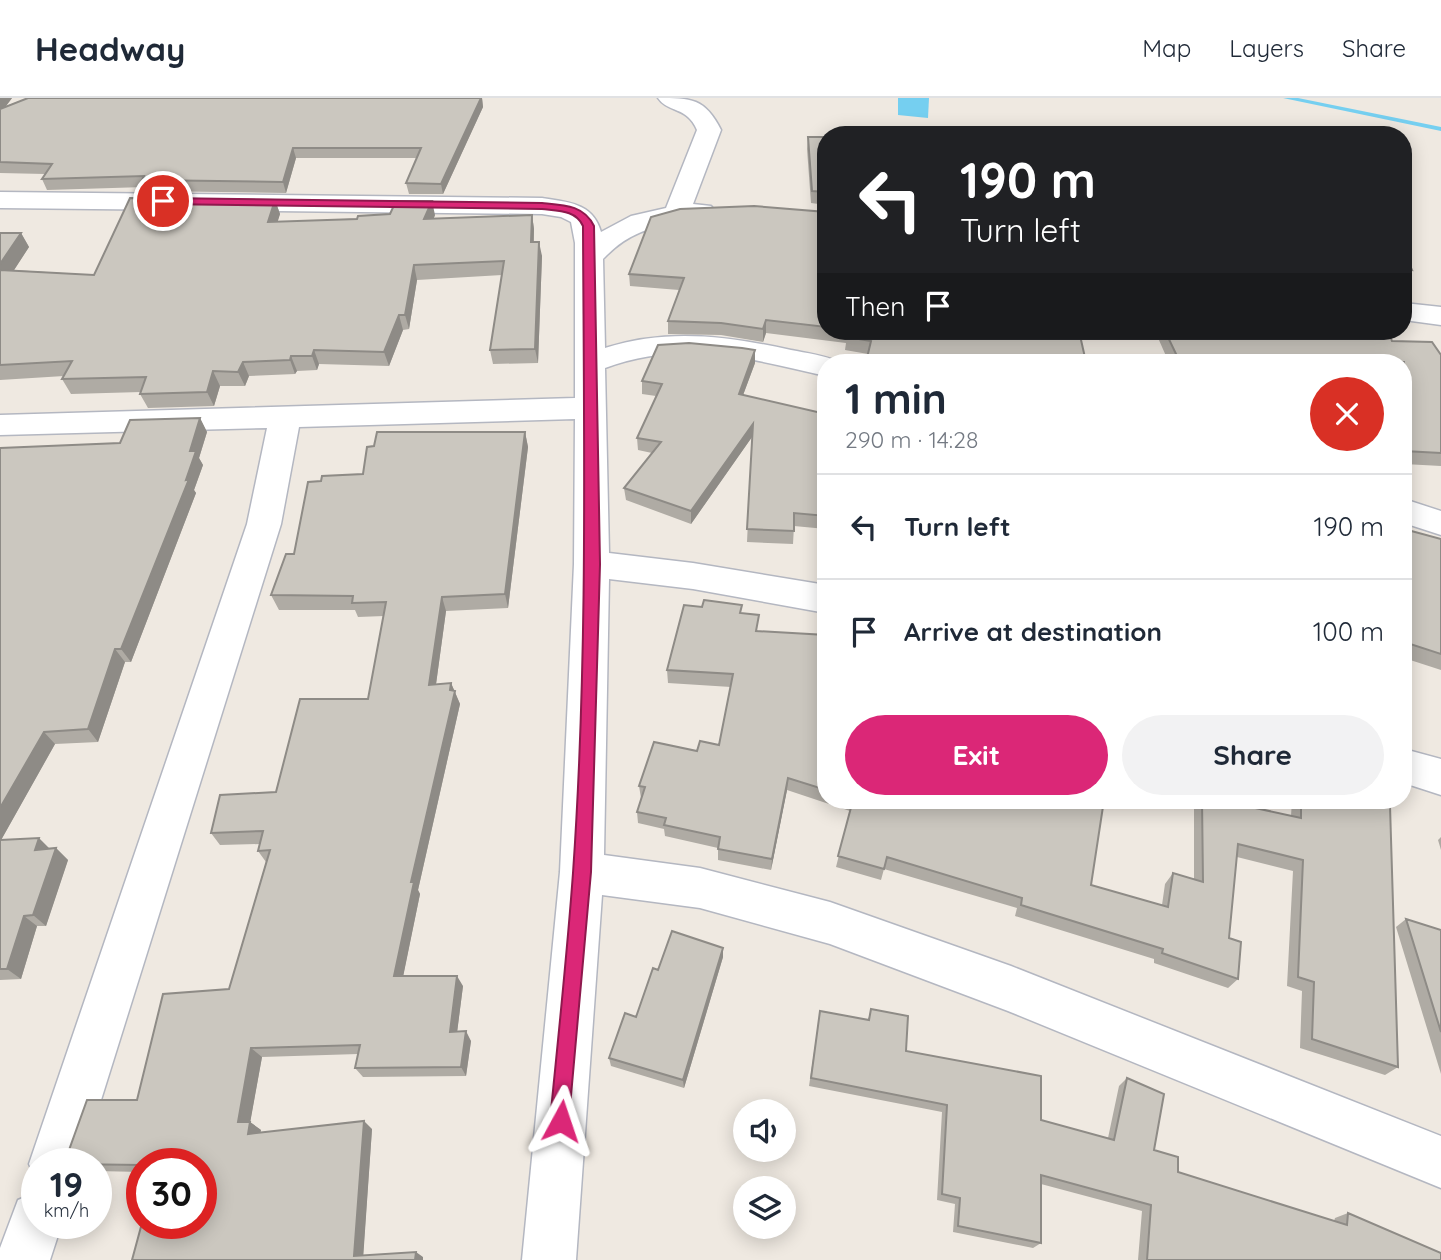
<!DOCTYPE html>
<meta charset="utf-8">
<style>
body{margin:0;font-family:Quicksand,sans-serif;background:#f2f2f3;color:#1f2937;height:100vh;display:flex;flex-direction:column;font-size:26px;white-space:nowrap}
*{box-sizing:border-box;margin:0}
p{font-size:23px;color:#747a83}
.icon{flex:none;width:38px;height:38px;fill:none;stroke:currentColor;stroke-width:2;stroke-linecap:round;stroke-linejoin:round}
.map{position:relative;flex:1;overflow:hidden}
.sheet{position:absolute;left:817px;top:256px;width:595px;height:455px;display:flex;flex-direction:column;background:#fff;border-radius:28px;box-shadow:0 4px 18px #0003}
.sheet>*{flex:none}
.guide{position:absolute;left:817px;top:28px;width:595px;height:214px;border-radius:28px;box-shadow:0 4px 18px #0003;background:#202124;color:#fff;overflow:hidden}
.fabs{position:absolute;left:733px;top:1001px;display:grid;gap:14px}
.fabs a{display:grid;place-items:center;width:63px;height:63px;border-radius:50%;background:#fff;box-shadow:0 4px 18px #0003;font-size:35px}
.speed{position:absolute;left:21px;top:1050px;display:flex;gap:14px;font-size:35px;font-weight:700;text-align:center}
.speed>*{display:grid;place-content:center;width:91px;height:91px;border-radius:50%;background:#fff;box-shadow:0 4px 18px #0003;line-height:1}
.speed small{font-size:18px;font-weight:400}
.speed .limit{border:10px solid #d22;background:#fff;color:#111}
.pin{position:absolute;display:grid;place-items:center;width:60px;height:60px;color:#fff;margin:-30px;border:4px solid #fff;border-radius:50%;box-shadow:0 2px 7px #0007}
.me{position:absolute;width:77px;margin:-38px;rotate:5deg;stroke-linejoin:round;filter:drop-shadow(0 0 5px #0008)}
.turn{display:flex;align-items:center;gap:24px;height:147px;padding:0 28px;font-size:32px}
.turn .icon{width:91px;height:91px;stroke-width:2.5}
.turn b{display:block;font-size:49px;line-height:60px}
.then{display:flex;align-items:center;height:66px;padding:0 28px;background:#0003;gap:14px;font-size:26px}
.round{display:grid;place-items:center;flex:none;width:74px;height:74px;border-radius:37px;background:#f2f2f3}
.summary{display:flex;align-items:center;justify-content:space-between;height:119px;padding:0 28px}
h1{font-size:42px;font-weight:800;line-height:52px}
.cta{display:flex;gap:14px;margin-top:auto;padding:14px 28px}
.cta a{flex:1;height:80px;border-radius:42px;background:#db2777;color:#fff;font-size:28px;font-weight:800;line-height:80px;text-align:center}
.cta a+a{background:#f2f2f3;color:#1f2937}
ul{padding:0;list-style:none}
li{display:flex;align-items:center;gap:21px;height:105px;padding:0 28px;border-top:2px solid #e0e1e3}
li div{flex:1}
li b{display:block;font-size:26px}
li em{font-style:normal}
header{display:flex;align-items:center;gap:42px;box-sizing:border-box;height:98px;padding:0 35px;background:#fff;border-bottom:2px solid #e0e1e3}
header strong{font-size:33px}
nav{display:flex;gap:38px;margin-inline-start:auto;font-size:24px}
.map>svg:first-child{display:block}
</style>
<header>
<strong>Headway</strong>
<nav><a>Map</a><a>Layers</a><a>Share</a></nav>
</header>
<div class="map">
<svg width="1441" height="1162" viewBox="0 0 1441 1162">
<rect width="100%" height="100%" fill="#efe9e1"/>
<!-- water -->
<path fill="#75cff0" d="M898,0H929L928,20L898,17Z"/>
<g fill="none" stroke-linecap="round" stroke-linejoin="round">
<!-- stream -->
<path fill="#75cff0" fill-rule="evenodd" d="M1283,0H1298L1441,29V33Z"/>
<!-- minor casing -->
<g stroke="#b4b7c1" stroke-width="3">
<path id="minor" d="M658,0C691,0 705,0 721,32L693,106L711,108L715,113L711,118C666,130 638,124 603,161L605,250C668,230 727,238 791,252C806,255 825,257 838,264H826V278C746,260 685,241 605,270L609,455L693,465L826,487V515L693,491L609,481L604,757L700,770L830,804L1011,868L1441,1038V1090L1008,913L830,846L700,810L602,797L576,1162H522L560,774L574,466L575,321L299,329L281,426L81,1066H37V1084L29,1066L247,426L267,330L0,337V317L575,300V145L571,124L561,119L542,116L0,110V94L542,100C568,104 593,105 601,134L631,118L666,110L697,32C687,8 668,15 658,0Z
M1404,205L1441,209V227L1404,222Z
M1404,401L1441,413V437L1404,425Z
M1404,651L1441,661V697L1404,685Z
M37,1094V1125H62L50,1162H0V1150L18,1102Z"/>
</g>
<!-- minor -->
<use href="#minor" fill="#fff" fill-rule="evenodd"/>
</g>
<!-- wall -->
<path fill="#afaba4" d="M0,0H12L6,8L28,0H482L483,9L443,96H409L406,85L417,60H296L286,95L147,93L145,89L47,92L42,81L45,76L0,75Z
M808,39H826V107L811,105L807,51Z
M275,102L280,116L277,124L435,117L433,121L532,117L534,131V144L542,158L538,265L493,266L490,252L502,177L417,182L409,231L403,232L389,268L319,266L317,272L297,273L295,276L249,278L245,288H220L214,308L148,310L140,296L141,294L71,296L62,281L64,278L0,282V135H21L29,149L14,172L94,177Z
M826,114V233H1079L868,256L845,252L846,245L766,235L763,244L721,237L668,236V223L679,192L630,188L629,176Z
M1404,154L1412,172L1404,185Z
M1155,233H1388L1392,243L1441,257V368L1404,366V264H1126L1129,257L1166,258Z
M755,265L743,297L826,316V431L794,428L793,446L747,444L752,339L691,426L626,402L624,390L652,355L638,352L637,340L656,298L642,296V283Z
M200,320L207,334L199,360L203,367L194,392L196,395L131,564H125L98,644L55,646L1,742L50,751L56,750L68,762L46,828H37L21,881L0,882V350L120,345Z
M525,334L528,349L508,510L446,513L436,586L451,585L460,606L418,792L420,796L403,878L463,888L457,934L471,943L466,978L363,979L355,970L358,956L262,959L250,1024L261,1032L260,1035L372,1031L363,1157L423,1159L132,1162L201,1066H142V1074L96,1073V1066L137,1002L229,891L266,764L258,753L260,746L220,747L211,735L276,694L368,601L384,518L358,519L355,512H279L271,497L294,456L321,383L363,376Z
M1404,431L1441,441V572L1404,560Z
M741,515L758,533L826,537V702H1123L1119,709L1103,706L1091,787L1162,807L1165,786L1173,775L1194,781V710L1200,702H1219L1291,718L1292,702H1366L1398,969L1385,977L1300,950L1302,893L1287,888L1293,773L1237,759L1229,840L1238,881L1228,890L1154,865V861L1015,818L1017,810L884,771L881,782L836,769L850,713L787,692L771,772L718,762V750L665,738L664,731L638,725L637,714L641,700L639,688L697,653L719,647L731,589L668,585L667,572Z
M1441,739V752L1438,742Z
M1406,821L1441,832V976L1396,829Z
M723,850V859L684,990L611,968L609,960L636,919L658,872Z
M871,911L906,953L1041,1022L1108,1040L1119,988L1127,980L1154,1052L1178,1074L1334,1123L1335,1120L1348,1115L1441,1162H1138L1142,1113L1041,1086V1145L1033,1150L953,1134L955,1106L937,1102L942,1014L809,988L820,913L868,922Z"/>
<!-- shaded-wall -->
<path fill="#8e8b86" d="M0,0H12L0,16Z
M481,0H482L483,9L443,96L441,86Z
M293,50L296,60L286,95L283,84Z
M275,102L280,116L273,139L268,124Z
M432,103L435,117L428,136L424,121Z
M532,117L534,131L533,158L531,144Z
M21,135L29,149L5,186L0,177V166Z
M539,144L542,158L538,265L535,251Z
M414,167L417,182L409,231L405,217Z
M399,217L403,232L389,268L384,254Z
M766,222V235L763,244V231Z
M314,252L319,266L317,272L312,258Z
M755,252V265L739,308V296Z
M291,258L297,273L295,276L290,262Z
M243,264L249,278L245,288L238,274Z
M213,273L220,288L214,308L207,294Z
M200,320L207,334L199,360L203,367L194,392L196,395L131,564L121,551L186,382L190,353Z
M753,326L752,339L691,426V413Z
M525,334L528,349L508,510L505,496Z
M442,499L446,513L434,601L429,587Z
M115,551L125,564L98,644L88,631Z
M451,585L460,606L418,792L420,796L401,889L394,878L411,784Z
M44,634L55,646L0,744V710Z
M788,680L787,692L771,772L772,761Z
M39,740L51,752H35Z
M56,750L68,762L46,828L33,817Z
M24,818L37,828L21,881L7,871Z
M723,850V859L684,990L683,982Z
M457,878L463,888L456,943L450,934Z
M466,933L471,943L466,978L461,969Z
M251,950L262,959L249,1031L250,1024L261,1032L258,1044L248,1036L238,1024Z
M364,1023L372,1031L363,1162L354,1158Z
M416,1154L423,1159V1162H415Z"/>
<!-- building -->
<path fill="#cbc7bf" stroke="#8e8b86" stroke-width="2" d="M28,0H481L441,86L406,85L421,50H293L283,84L142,82L144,78L42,81L52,66L0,64V11Z
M808,39H826V94L812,93Z
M130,100L275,102L268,124L357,121L358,118L390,116L396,103H432L424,121L532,117L531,144H539L535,251L490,252L504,163L414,167L405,217H399L384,254L314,252L312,258H291L290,262L243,264L238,274L213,273L207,294L140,296L146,279L62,281L72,263L0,267V172L94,177Z
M754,108L826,114V229L766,222L763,231L721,225L668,223L684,180L629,176L651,119L680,111Z
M0,135H21L0,166Z
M1404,154L1412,172L1404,171Z
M848,233H1079L1086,264H866L871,243L846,239Z
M1165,233H1388L1392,243L1432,244L1441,257V355L1404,353V264H1130L1129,257L1177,258Z
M689,245L742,250L755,252L739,296L826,316V418L794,415V433L747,431L753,326L691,413L624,390L661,344L637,340L662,286L642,283L658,247Z
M200,320L190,353H196L186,382L189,381L121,551H115L88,631L44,634L0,710V350L120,345L130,322Z
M377,334H525L505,496L442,499L429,587L451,585L450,592L455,593L411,784H414L394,878H457L450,934L466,933L461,969L355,970L360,947L251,950L238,1024H250L248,1036L364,1023L354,1158L416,1154L415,1162H132L142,1125H201V1066H142V1067L64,1066L87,1002H137L163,896L229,891L270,752L258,753L263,733L211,735L220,697L276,694L300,601H368L386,504L352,505L353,498L271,497L286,456H294L308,384L321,383L322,378L363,376L367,349L374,348Z
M1404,431L1441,441V556L1404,544Z
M704,502L742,507L740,515L759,517L756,533L826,537V692L788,680L772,761L718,751L720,739L664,727L666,720L637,714L645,689L639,688L654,644L697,653L700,643L719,647L733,576L667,572L684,507L702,509Z
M853,702H1104L1091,787L1168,809L1173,775L1203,784L1202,702H1219L1301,720V702H1366L1390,708L1398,969L1312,941L1314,884L1298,879L1303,762L1238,746L1229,840L1241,844L1238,881L1162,855L1163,851L1021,807L1022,800L887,759L884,771L838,758Z
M39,740L35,752L56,750L33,817L24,818L7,871H0V742Z
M1406,821L1441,832V934Z
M672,833L723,850L683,982L609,960L625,915L636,919L653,870L658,872Z
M871,911L908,918L906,953L1041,978V1022L1114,1042L1127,980L1164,996L1154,1052L1178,1059V1074L1347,1127L1348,1115L1441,1155V1162H1147L1151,1107L1041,1077V1145L958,1128L960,1100L942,1096L947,1007L811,980L820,913L869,922Z"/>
<!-- route -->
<path fill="#db2777" stroke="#8e194d" stroke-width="2" d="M163,100L542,105C564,107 584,107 594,128L600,466L591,774L568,1031L561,1034L553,1031L550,1023C558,941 567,858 573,775C588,560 584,344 583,128C576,112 558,113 542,111L159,106V101Z"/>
</svg>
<div class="fabs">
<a><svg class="icon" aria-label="sound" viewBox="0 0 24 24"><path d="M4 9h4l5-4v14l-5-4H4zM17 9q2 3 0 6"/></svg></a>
<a><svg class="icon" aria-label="layers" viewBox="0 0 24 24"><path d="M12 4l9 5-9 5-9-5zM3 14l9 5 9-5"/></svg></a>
</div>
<div class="speed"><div>19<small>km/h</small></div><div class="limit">30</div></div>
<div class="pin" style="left:163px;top:103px;background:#d93025"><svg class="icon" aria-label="arrive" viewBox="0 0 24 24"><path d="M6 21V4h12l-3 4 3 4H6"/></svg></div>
<svg class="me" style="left:561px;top:1023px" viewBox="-20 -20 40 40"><path d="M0-17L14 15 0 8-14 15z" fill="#db2777" stroke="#fff" stroke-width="4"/></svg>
<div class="guide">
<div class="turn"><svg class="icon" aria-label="left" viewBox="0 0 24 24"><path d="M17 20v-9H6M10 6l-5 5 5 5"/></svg><div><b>190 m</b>Turn left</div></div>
<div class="then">Then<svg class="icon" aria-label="arrive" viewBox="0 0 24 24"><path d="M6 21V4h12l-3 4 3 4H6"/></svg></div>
</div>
<section class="sheet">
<div class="summary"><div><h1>1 min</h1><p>290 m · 14:28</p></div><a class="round" style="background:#d93025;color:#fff"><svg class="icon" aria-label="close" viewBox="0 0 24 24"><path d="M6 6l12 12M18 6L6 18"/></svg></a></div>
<ul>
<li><svg class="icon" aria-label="left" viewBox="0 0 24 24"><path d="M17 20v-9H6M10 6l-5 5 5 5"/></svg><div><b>Turn left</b></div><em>190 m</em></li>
<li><svg class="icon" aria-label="arrive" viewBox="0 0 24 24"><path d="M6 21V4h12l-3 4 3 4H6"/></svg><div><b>Arrive at destination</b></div><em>100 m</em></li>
</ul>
<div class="cta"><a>Exit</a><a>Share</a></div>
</section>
</div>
